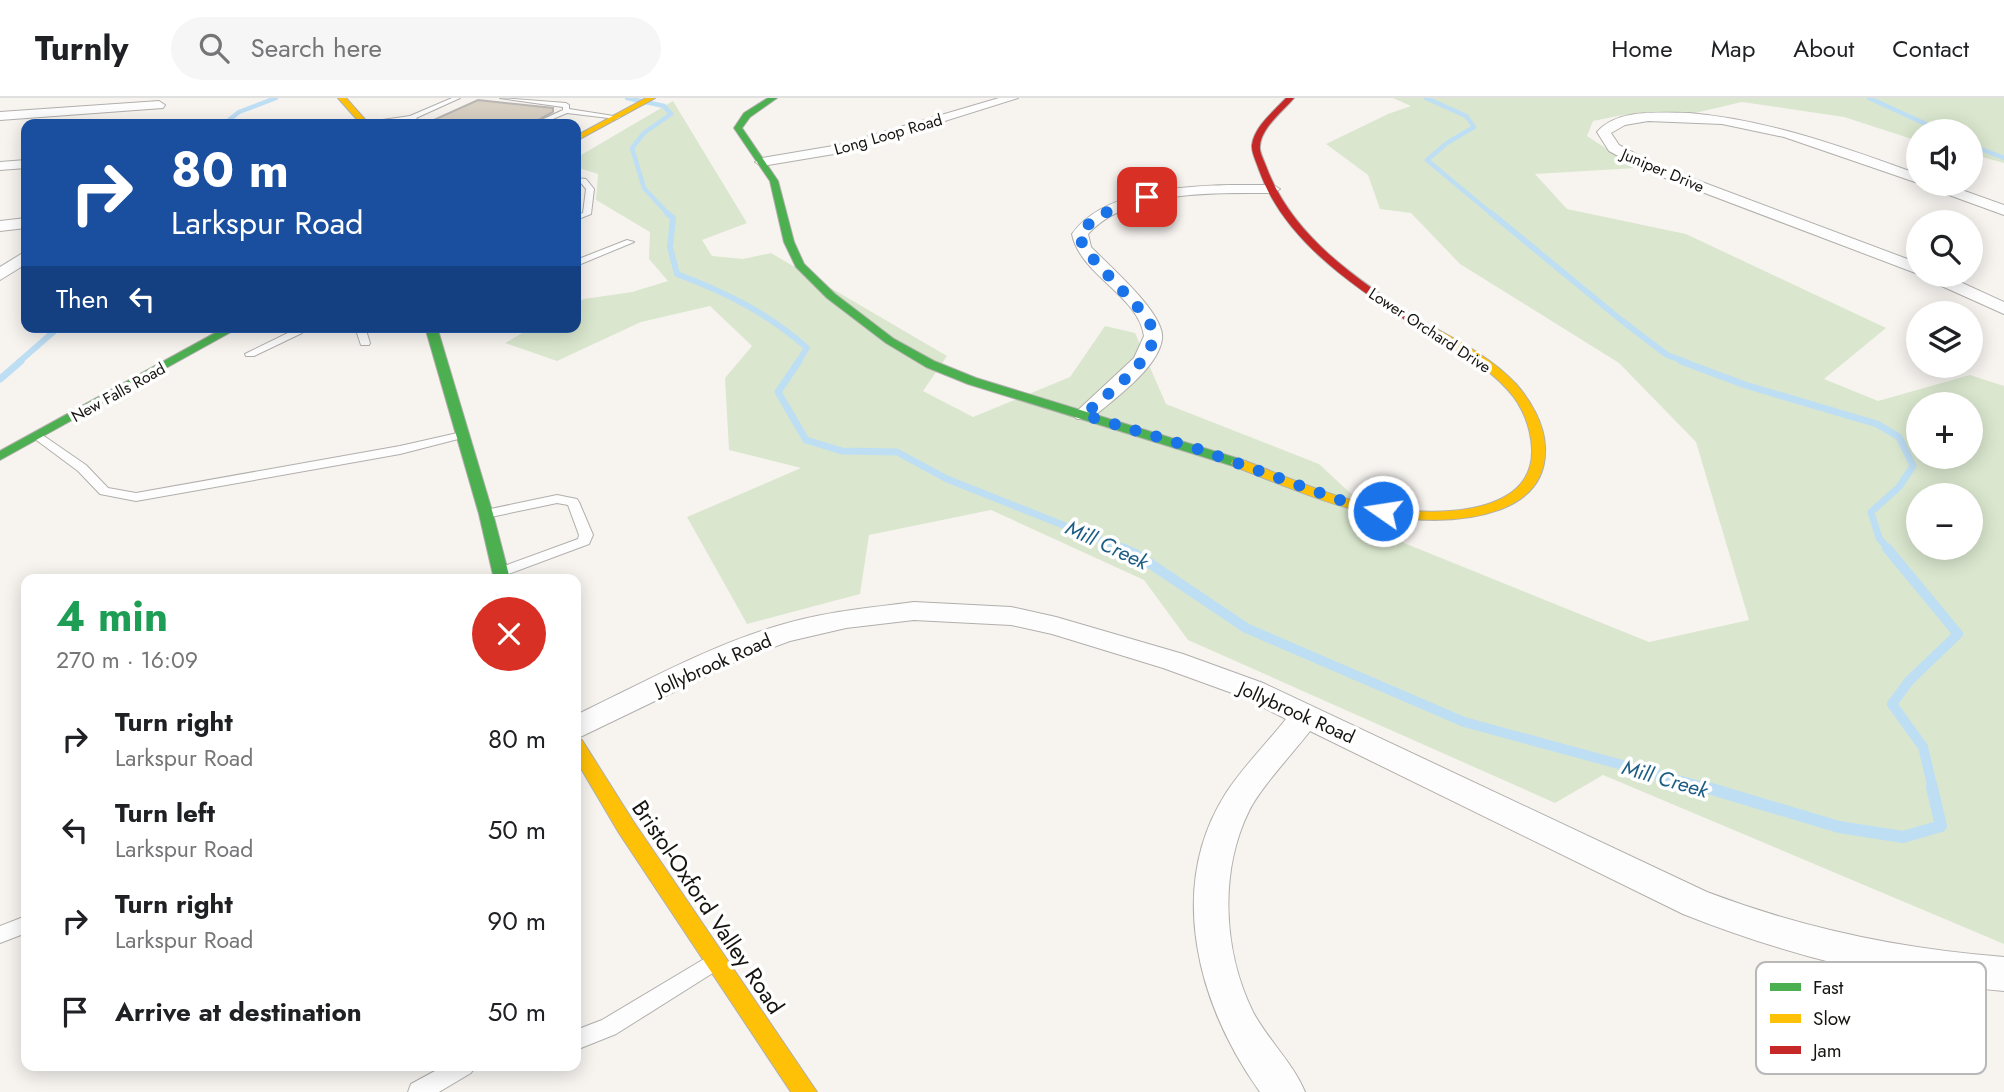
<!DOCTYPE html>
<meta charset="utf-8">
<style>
body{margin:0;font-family:Jost,sans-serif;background:#f6f6f6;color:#202124;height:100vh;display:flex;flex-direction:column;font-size:26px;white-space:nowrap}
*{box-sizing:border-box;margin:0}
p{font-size:23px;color:#757577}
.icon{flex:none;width:38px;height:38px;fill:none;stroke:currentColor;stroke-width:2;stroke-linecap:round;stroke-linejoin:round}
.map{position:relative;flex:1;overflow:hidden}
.drawer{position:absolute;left:21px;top:476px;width:560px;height:497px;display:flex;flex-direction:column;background:#fff;border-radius:14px;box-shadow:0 4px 18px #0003}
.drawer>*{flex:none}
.guide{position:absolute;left:21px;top:21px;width:560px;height:214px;border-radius:14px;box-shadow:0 4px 18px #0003;background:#1a4fa0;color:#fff;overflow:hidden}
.tools{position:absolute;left:1906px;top:21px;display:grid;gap:14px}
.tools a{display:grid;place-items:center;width:77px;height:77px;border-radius:50%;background:#fff;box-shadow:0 4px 18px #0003;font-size:35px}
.pin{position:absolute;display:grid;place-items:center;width:60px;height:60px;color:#fff;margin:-30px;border-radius:14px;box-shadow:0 4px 10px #0006}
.me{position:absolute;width:77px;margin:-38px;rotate:283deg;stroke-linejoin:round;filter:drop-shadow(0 0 5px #0008)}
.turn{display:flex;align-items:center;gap:24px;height:147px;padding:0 35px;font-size:32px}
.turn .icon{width:91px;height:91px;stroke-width:2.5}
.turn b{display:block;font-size:49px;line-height:60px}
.then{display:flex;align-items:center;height:66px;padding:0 35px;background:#0003;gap:14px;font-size:26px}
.round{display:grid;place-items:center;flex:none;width:74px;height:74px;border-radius:37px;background:#f6f6f6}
.headline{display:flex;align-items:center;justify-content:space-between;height:119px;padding:0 35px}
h1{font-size:42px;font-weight:700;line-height:52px;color:#1e9e55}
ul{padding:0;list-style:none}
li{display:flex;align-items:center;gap:21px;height:91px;padding:0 35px}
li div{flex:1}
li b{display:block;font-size:26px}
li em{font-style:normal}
header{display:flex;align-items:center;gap:42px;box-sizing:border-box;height:98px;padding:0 35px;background:#fff;border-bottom:2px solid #e0e0e0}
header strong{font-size:33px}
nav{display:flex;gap:38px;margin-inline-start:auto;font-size:24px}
.search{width:490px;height:63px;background:#f6f6f6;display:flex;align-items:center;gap:18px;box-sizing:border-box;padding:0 24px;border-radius:38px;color:#757577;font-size:26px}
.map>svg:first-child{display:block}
</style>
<header>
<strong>Turnly</strong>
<div class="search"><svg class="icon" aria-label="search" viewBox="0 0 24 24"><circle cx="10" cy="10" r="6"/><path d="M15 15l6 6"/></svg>Search here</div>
<nav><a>Home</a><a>Map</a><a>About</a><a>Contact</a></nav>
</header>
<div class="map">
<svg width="2004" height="994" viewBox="0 0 2004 994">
<rect width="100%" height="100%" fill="#f7f4f0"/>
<!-- green -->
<path fill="#dae7ce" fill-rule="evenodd" d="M1393,0H2004V65L1971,56L1970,33H1918V43L1844,19L1742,4L1695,15L1623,17L1593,23L1587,38L1636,70L1535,76L1567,111L1686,136L1886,230L1824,281L1878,303L1970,277L2004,288V846L1603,677L1555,705L1188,542L1144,482L991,412L869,437L860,496L747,526L687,419L801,370L729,352L725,280L752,248L710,208L641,224L557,263L505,245L533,229H576V205L584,201L632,194L668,183L649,161L650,134L596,102L598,76L576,69V60L673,3L747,125L702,142L712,158L743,161L771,155L947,258L923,293L973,319L1070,279L1105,228L1135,235L1166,306L1319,366L1404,445L1649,544L1749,522L1696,344L1619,265L1460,166L1411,115L1380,111L1368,77L1326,46L1388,16L1411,8ZM1918,306H1970V359H1918ZM1918,397H1970V450H1918Z"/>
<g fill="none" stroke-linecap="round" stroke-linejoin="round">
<!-- stream-far4 -->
<path stroke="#bedef4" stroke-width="4.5" d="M627,0L664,8L671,16L644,35L632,50L644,90L669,117
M1426,0L1466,18L1474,29L1447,45L1427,62L1493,117
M1869,0L1941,33
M224,26L239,14L276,0
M1970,47L2004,60"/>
<!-- stream-far3 -->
<path stroke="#bedef4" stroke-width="6" d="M667,115L673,120L670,149L677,176C725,194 768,215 807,250L798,264
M1491,115L1621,222L1667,257L1686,264
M19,264L59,229"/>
<!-- stream-far2 -->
<path stroke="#bedef4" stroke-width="7" d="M799,263L778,294L806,342L842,353L897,354L947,381L1126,452
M1681,263L1745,287L1877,326L1899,339L1913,368L1899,389L1871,414L1879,440L1889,452
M0,281L21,263"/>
<!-- stream-far1 -->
<path stroke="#bedef4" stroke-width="10" d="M1122,450L1136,456L1246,530L1464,624L1711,691
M1887,450L1958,536L1909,583L1892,606L1923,649L1933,691"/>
<!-- stream -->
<path stroke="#bedef4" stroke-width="12" d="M1705,689L1839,729L1903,739L1941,728L1932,689"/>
</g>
<!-- building -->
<path fill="#d8d0c3" stroke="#b9b6b4" stroke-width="2" d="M478,2L553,10V14L531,26H425Z"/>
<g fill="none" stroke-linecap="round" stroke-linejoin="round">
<!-- lane casing -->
<g stroke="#b1afac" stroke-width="2">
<path id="lane" d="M452,0H460L416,20L422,26H415L410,22L372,26L362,25L410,18Z
M500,0L566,5L569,7V11L620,19L617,21L567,15L541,26H533L563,12V9Z
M576,80L586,81L594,91L591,116L576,122V117L583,115L586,91L581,85L576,84Z
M627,142L634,144L576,168V162Z
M355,229H365L370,245L369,247H361Z
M298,230L303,233L302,235L254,258H246L245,256Z
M462,334L466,335V339L400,356L136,403L100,396L78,373L31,338L37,335L41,336L86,367L108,390L136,395L400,348Z
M557,397L577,401L579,404L593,437L589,446L506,477H496L494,474L496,471L578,441L579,437L568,407L557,405L486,420L480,416L481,413Z
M26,818V835L0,845V828Z
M709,858L716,861L719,867L716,873L616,936L576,952V932L602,922Z
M444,968H475L471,975L439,994H408L411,986Z"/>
</g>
<!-- street casing -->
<g stroke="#b1afac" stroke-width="2">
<path id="street" d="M999,0H1018L846,54L762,68L755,64L762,60L839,47Z
M159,3L165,7L163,10L0,22V14Z
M1689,15C1769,22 1843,49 1918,76V85L1784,39L1722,26L1648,23L1625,27L1611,35L1619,47L1654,66L1918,165V176L1644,72L1609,53L1597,34C1618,10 1660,15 1689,15Z
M26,62V70L0,72V64Z
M1925,86H1945L2004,107V117L1927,89Z
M1232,87H1273L1280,91L1273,95C1218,95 1128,91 1088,136L1091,149C1108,167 1166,216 1162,241C1158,271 1112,302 1091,321H1077L1073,317L1077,313L1134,260L1144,238C1139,198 1080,177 1072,136C1103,92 1183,88 1232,87Z
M26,120V130L0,133V123Z
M26,153V166L0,182V169Z
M1923,177H1945L2004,204V216L1926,181Z
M914,504L1011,509L1056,519L1183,556L1263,585L1707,794C1804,831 1901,851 2004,859V893C1890,883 1789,858 1683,816L1310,633C1294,654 1260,690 1249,713C1219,774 1223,853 1253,914C1268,942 1293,965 1305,994H1260C1199,909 1165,791 1226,695C1243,669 1267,645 1286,621L1243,599L1163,570L1052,536L1011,527L914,522L846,530L790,543L742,561L576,641V617C641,586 707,549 777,528C821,514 868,510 914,504Z"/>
</g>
<!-- fast casing -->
<g stroke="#b1afac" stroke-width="2">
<path id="fast" d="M768,0H777L750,19L742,30L778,83L794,144L804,166L835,196L894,241L934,263L976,280L1243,362L1245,365L1243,368H1233L968,286L926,269L886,245L827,200L796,169L784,144L770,83L734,30L744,15Z
M226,229H240L0,362V353Z
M425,229H437L493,416L510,481H494L479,416Z"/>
</g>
<!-- slow casing -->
<g stroke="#b1afac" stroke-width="2">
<path id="slow" d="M338,0H346L369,26H361Z
M646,0H655L576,43V38Z
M1407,219H1415C1450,239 1488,256 1516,286C1531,303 1544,326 1545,348C1549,417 1463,425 1411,421C1349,417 1291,390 1233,368L1231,365L1233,362H1243C1297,383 1352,409 1411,413C1456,416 1534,411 1532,351C1531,330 1523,308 1508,292C1481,262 1442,244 1407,223Z
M576,640L582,642L633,723L817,994H791L619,735L576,662Z"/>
</g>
<!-- jam casing -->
<g stroke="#b1afac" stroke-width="2">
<path id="jam" d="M1286,0H1294C1283,13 1261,30 1260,48C1259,54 1264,62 1266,68C1291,137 1356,181 1415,219V223H1407C1350,186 1283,140 1259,72C1257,65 1251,54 1252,47C1254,29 1274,13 1286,0Z"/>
</g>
<!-- lane -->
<use href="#lane" fill="#fefdfd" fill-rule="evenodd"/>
<!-- street -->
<use href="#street" fill="#fefdfd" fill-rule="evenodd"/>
<!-- fast -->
<use href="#fast" fill="#4caf50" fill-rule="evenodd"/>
<!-- slow -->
<use href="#slow" fill="#ffc107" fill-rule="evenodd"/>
<!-- jam -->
<use href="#jam" fill="#c62828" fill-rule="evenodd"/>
</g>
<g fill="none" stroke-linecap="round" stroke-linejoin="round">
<!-- route -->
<path stroke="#1a73e8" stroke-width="12" stroke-dasharray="0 21.6" d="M1147,99C1124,107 1094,115 1080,136L1083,150L1146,218C1151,227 1155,235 1152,245C1145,269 1102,300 1084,317L1201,352L1351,406L1383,413"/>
</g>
<g text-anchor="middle" stroke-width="7" stroke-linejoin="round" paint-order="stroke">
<!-- far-street labels -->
<g font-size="16" fill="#151411" stroke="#fff">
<text transform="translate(888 36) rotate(-16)" y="6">Long Loop Road</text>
<text transform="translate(1663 72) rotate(23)" y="6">Juniper Drive</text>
<text transform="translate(1430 232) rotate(33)" y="6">Lower Orchard Drive</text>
<text transform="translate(118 294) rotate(-29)" y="6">New Falls Road</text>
</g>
<!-- street labels -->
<g font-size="19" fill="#151411" stroke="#fff">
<text transform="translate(713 566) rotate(-24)" y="7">Jollybrook Road</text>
<text transform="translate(1297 614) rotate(24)" y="7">Jollybrook Road</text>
</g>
<!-- water labels -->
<g font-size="21" font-style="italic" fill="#1c5d85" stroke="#fff">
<text transform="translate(1107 447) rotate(25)" y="7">Mill Creek</text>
<text transform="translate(1665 681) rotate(16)" y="7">Mill Creek</text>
</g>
<!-- near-street labels -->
<g font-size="23" fill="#151411" stroke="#fff">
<text transform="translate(708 809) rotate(56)" y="8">Bristol-Oxford Valley Road</text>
</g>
</g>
<!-- legend -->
<rect x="1756" y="864" width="230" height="112" rx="10" fill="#fff" stroke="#b9b8b8" stroke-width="2"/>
<rect x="1770" y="885" width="31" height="8" fill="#4caf50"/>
<rect x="1770" y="916" width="31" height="9" fill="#ffc107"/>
<rect x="1770" y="948" width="31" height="8" fill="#c62828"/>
<g font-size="19" fill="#151411">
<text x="1813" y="896">Fast</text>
<text x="1813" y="927">Slow</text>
<text x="1813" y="959">Jam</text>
</g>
</svg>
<div class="tools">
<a><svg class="icon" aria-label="sound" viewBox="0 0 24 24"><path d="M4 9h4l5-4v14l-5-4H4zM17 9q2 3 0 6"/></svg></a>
<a><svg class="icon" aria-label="search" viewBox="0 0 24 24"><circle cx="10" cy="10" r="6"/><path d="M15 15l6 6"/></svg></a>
<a><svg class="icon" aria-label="layers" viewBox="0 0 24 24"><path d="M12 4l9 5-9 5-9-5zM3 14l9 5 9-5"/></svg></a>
<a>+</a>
<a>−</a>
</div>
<div class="pin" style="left:1147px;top:99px;background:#d93025"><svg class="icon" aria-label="arrive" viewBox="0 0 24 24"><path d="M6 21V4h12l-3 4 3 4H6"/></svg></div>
<svg class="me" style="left:1383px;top:413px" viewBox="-20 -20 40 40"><circle r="17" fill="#1a73e8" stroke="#fff" stroke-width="3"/><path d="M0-11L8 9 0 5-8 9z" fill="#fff"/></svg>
<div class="guide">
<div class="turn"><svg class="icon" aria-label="right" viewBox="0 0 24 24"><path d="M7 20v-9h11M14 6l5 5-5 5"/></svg><div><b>80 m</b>Larkspur Road</div></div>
<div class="then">Then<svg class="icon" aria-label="left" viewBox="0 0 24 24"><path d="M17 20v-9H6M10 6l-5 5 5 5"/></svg></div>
</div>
<section class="drawer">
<div class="headline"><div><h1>4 min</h1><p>270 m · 16:09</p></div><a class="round" style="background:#d93025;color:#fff"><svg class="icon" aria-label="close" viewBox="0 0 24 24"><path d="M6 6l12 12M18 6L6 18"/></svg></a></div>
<ul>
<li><svg class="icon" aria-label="right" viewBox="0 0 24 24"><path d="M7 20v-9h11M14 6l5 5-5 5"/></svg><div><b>Turn right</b><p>Larkspur Road</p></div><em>80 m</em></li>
<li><svg class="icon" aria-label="left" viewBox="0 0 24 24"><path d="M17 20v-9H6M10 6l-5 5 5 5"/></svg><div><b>Turn left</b><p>Larkspur Road</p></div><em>50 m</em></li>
<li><svg class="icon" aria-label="right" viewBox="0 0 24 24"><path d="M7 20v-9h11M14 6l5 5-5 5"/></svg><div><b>Turn right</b><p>Larkspur Road</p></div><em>90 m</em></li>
<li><svg class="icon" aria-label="arrive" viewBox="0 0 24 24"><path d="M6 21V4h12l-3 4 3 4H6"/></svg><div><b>Arrive at destination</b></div><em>50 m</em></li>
</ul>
</section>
</div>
